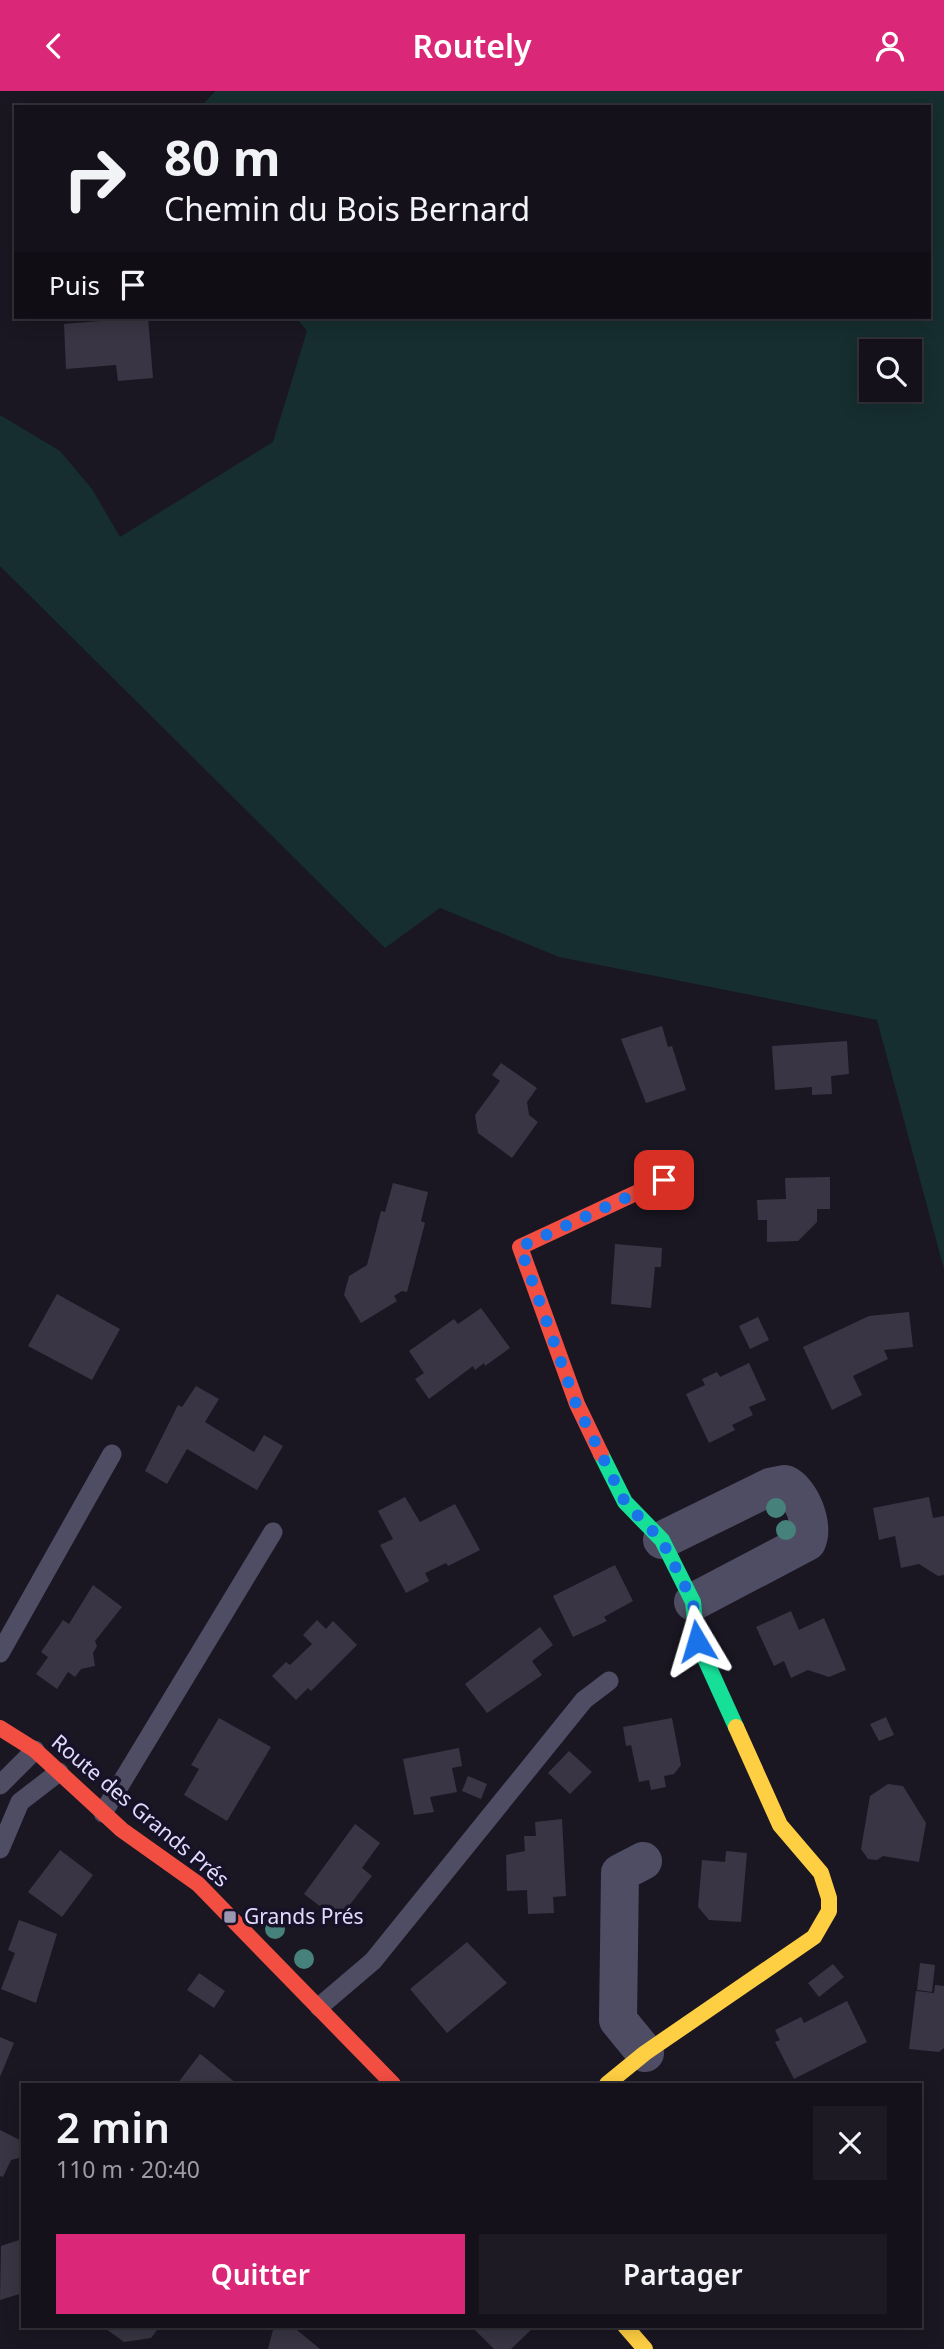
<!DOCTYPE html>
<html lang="fr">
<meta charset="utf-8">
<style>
body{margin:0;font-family:"Noto Sans",sans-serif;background:#1d1a23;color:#f1f3f6;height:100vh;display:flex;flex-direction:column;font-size:26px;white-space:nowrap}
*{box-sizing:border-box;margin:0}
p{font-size:23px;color:#9d9da2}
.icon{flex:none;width:38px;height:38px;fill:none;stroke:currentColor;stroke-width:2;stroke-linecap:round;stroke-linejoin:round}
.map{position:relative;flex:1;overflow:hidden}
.details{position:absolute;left:21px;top:1992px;width:901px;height:245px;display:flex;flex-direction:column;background:#14111a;border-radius:0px;box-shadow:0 4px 18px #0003,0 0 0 2px #333139}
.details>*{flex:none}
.guide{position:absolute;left:14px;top:14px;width:917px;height:214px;border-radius:0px;box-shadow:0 4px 18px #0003,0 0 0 2px #333139;background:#14111a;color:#f1f3f6;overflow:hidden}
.tools{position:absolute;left:859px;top:248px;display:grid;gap:14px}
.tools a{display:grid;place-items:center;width:63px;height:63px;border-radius:0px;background:#14111a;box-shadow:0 4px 18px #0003,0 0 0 2px #333139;font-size:35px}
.pin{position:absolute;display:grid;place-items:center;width:60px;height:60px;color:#fff;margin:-30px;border-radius:14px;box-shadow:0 4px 10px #0006}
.me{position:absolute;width:77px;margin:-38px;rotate:353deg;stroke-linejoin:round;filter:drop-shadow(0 0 5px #0008)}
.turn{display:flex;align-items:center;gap:24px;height:147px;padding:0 35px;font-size:32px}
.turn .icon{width:91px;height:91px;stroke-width:2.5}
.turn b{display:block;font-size:49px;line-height:60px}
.then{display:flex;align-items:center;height:66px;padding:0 35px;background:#0003;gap:14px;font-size:26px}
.round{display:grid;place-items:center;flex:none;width:74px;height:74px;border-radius:0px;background:#1d1a23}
.headline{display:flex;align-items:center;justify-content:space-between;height:119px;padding:0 35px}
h1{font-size:42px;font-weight:600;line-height:52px}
.button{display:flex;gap:14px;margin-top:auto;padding:14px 35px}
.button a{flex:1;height:80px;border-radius:0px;background:#db2777;color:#fff;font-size:28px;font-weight:600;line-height:80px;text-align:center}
.button a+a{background:#1d1a23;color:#f1f3f6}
header{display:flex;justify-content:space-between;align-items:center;height:91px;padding:0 35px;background:#db2777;color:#fff;font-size:32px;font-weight:600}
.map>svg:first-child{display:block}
</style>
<header><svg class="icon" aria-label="back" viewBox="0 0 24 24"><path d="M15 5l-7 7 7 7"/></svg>Routely<svg class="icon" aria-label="person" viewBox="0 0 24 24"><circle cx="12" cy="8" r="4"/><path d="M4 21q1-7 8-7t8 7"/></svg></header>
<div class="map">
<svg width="944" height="2258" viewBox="0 0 944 2258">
<rect width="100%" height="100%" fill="#1a1723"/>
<!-- green -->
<path fill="#162e30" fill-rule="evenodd" d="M215,0H944V1178L877,929L559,866L440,817L385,857L0,475V324L60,360L92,398L120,446L273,351L307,240L296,226H929V16H201ZM872,261H910V299H872Z"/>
<!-- building -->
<path fill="#393544" d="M148,226L153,287L118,290L116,274L66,278L64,233Z
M662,935L668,956L672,955L686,999L646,1012L621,948Z
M847,950L849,983L831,985L832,1003L812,1004V996L775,999L772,955Z
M501,972L537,997L527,1011L529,1024L538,1031L512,1067L478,1042L475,1024L500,990L492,984Z
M830,1086V1118H817V1131L798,1150L767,1151V1129H758L757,1109L786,1108L785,1087Z
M393,1092L428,1101L421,1130L425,1132L407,1201L402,1200L394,1205L397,1210L361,1232L344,1204L349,1185L367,1174L381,1120L385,1121Z
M615,1153L662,1157L661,1176H655L651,1217L611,1213Z
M57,1203L120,1238L92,1289L28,1255Z
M481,1217L510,1257L485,1275L484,1272L475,1279L473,1275L429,1308L415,1288L424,1282L409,1260L454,1228L458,1233Z
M909,1221L913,1256L884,1259L888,1268L853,1285L862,1304L832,1319L803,1256L869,1225Z
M758,1226L769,1249L750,1258L739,1235Z
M749,1272L766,1309L749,1316L753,1324L732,1334L735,1339L709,1352L686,1303L705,1294L702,1288L717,1281L720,1286Z
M196,1295L219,1308L205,1331L254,1361L264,1344L283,1355L257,1399L187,1358L167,1393L145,1380L178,1314L182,1316Z
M405,1406L420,1431L455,1413L480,1459L448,1475L446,1472L425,1482L429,1490L406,1502L380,1454L393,1448L378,1420Z
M929,1406L933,1427L944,1425V1484L938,1485L919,1473L901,1477L895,1445L879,1449L873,1417Z
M615,1474L633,1510L604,1526L607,1530L573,1546L553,1505Z
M93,1494L122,1516L95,1550L97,1555L93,1562L95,1575L81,1578L75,1586L68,1581L57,1598L36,1583L48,1566L41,1561L63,1529L69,1533Z
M791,1520L799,1539L824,1527L846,1579L829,1586L808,1579L791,1587L784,1570L774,1575L756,1536Z
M317,1529L326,1538L333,1530L357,1554L311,1600L308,1597L296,1609L272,1585L286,1571L290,1574L312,1553L303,1544Z
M540,1536L553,1554L532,1570L542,1584L487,1622L465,1593Z
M886,1626L894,1644L879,1650L870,1633Z
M219,1627L271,1656L227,1730L184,1704L199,1678L191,1674Z
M672,1627L681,1674L674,1683L664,1685L666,1696L651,1699L649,1689L639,1691L631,1654L626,1655L623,1636Z
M459,1657L462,1675L452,1677L457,1701L430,1706L434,1721L414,1724L403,1668Z
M569,1660L592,1681L570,1703L548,1682Z
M468,1685L487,1693L481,1708L462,1700Z
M888,1693L903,1695L926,1732L919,1771L883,1765L877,1769L868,1768L861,1758L870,1705Z
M562,1728L566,1805L553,1806L554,1822L528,1823L527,1799L507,1800L506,1764L525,1760L524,1745H536L535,1731Z
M355,1733L380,1752L362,1777L372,1785L338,1829L304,1803Z
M60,1759L93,1784L62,1826L28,1801Z
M726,1760L747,1762L741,1831L709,1829L698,1816L702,1769L725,1771Z
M19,1829L57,1843L36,1912L1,1898L15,1862L8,1859Z
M467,1851L507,1892L447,1942L410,1898Z
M920,1872L935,1874L932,1901L917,1899Z
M833,1873L844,1886L819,1906L808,1892Z
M199,1882L225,1900L214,1917L187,1899Z
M935,1894L944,1895V1957L939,1961L909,1958L916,1900L934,1902Z
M847,1910L867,1951L794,1988L775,1951L780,1949L775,1939L801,1926L804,1932Z
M0,1946L14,1952L0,1986Z
M200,1963L203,1965L237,1993H177Z
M0,2039L20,2049L23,2057V2066L11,2069L3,2086L0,2085Z
M19,2149L23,2161V2202L0,2209L1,2155Z
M102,2235H167L164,2239L160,2235L151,2247L124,2251Z
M274,2235H292L320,2258H268Z
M471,2235H535L511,2258H494Z"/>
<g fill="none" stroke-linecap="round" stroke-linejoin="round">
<!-- lane -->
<path stroke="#4f4d63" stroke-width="19" d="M0,1562L112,1363
M0,1694L35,1659
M103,1722L273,1441
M0,1758L20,1711L59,1681
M319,1916L373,1870L584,1609L609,1590"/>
<!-- street -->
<path stroke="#4f4d63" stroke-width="38" d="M662,1449L770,1396L785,1393C801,1400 815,1435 807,1451L693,1511
M643,1770L620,1782L618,1929L645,1962"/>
<!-- fast -->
<path stroke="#16e098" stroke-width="16" d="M601,1363L625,1411L662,1449L693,1511L697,1550L736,1636"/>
<!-- slow -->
<path stroke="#ffcf43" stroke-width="16" d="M607,1993L645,1962L814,1846L829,1820V1807L821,1782L780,1734L736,1636
M625,2235L645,2258"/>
<!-- jam -->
<path stroke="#f24e42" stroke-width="16" d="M601,1363L577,1313L520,1156L664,1089
M0,1637L35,1659L122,1739L198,1793L393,1993"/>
</g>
<!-- trees -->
<g fill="#46827b">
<circle cx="776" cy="1417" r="10"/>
<circle cx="786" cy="1439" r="10"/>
<circle cx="275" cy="1838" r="10"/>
<circle cx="304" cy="1868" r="10"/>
</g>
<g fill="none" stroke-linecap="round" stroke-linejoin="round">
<!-- route -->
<path stroke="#1a73e8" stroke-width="12" stroke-dasharray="0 21.6" d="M664,1089L520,1156L576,1313L625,1411L662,1450L693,1511L697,1550"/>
</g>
<!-- markers -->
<rect fill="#9b96b1" stroke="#171228" stroke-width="2.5" x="223" y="1819" width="14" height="14" rx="3.5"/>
<g text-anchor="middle" stroke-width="7" stroke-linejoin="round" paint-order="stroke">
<!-- street labels -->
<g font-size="21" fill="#e1dbfd" stroke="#171228">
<text transform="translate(140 1720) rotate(40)" y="7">Route des Grands Prés</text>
</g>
<!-- poi labels -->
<g font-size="21" fill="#e1dbfd" stroke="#171228" text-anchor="start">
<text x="244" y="1833">Grands Prés</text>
</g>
</g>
</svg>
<div class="tools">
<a><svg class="icon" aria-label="search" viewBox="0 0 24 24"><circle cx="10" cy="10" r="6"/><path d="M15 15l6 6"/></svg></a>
</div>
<div class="pin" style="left:664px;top:1089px;background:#d93025"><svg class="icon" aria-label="arrive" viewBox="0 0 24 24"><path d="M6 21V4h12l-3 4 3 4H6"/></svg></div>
<svg class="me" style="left:697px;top:1550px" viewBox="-20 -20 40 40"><path d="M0-17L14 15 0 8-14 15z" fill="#1a73e8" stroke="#fff" stroke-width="4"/></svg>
<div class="guide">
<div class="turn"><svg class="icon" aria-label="right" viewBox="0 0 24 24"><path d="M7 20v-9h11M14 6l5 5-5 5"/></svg><div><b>80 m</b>Chemin du Bois Bernard</div></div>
<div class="then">Puis<svg class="icon" aria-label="arrive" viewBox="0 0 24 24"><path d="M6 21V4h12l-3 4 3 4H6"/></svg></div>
</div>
<section class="details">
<div class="headline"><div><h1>2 min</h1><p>110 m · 20:40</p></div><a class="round"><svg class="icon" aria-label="close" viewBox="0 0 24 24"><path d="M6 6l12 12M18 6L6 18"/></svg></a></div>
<div class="button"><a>Quitter</a><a>Partager</a></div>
</section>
</div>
